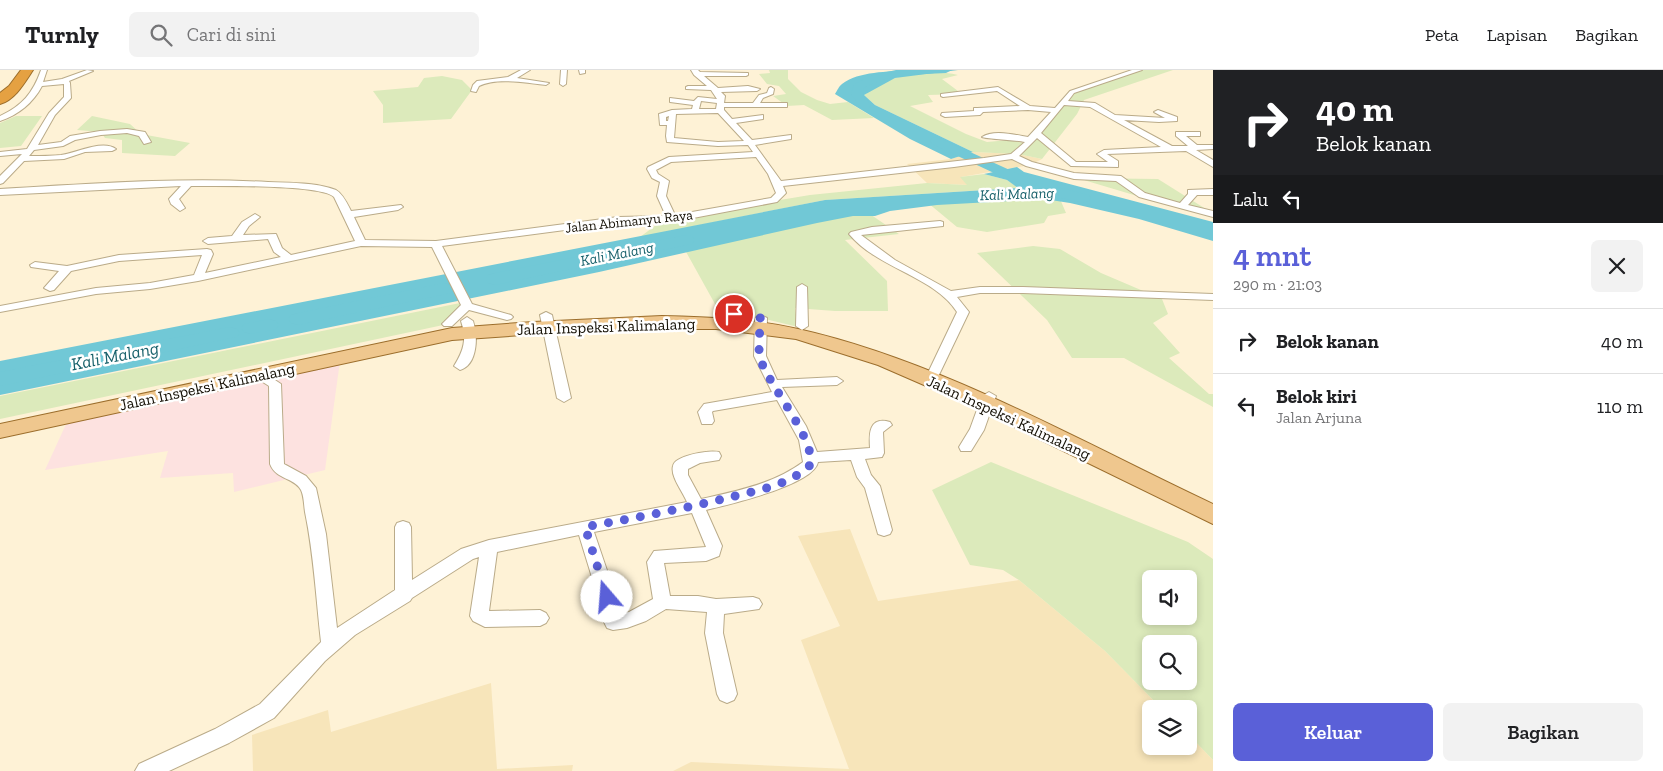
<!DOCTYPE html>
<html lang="id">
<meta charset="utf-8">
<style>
body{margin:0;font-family:"Zilla Slab",serif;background:#f2f2f2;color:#202124;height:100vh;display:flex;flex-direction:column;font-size:19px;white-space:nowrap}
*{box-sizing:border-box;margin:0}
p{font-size:16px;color:#757577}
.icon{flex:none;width:28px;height:28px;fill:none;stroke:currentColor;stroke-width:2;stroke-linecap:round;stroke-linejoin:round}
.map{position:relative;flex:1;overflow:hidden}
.side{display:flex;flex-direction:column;background:#fff;width:450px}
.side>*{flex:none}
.hud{background:#202124;color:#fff;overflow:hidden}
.buttons{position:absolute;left:1142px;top:500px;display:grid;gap:10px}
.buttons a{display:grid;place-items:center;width:55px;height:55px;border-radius:8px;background:#fff;box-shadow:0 2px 8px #0003;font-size:25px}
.pin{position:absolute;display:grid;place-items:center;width:42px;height:42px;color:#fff;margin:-21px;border:2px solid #fff;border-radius:50%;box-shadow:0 1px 5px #0007}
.me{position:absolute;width:55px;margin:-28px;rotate:342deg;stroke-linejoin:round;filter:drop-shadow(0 0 4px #0008)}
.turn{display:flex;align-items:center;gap:18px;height:105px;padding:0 20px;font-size:22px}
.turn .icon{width:65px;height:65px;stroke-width:2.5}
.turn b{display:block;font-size:35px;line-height:42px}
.then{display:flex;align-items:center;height:48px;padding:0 20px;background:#0003;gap:10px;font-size:19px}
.round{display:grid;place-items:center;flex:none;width:52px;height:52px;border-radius:8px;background:#f2f2f2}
.head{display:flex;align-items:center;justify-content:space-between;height:85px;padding:0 20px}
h1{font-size:30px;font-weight:600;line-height:38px;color:#5a60d8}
.primary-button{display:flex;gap:10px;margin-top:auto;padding:10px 20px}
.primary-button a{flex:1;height:58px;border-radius:8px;background:#5a60d8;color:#fff;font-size:20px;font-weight:600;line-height:58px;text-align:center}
.primary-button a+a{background:#f2f2f2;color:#202124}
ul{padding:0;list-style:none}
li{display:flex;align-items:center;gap:15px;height:65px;padding:0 20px;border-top:1px solid #e0e0e0}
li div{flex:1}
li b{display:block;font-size:19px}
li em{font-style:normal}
header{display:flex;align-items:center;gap:30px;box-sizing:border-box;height:70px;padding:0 25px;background:#fff;border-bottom:1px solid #e0e0e0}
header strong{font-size:24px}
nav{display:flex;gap:28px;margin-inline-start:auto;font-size:18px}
.search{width:350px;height:45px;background:#f2f2f2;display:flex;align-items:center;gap:12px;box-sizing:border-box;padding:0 18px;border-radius:8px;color:#757577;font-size:19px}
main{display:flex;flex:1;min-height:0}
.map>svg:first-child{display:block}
</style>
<header>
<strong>Turnly</strong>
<div class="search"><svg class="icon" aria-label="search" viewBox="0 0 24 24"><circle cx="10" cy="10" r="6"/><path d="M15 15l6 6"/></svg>Cari di sini</div>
<nav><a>Peta</a><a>Lapisan</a><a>Bagikan</a></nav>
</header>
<main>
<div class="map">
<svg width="1213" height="701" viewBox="0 0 1213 701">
<rect width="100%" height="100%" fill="#fef2d6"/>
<!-- commercial -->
<path fill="#fde2e0" d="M340,291L325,400L234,422L233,403L160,408L168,381L45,400L67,352Z"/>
<!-- built -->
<path fill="#f7e5ba" d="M973,82L1018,84L1042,89L1030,95L961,107L968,115L927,113L907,94L951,89Z
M850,459L878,531L1019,510L1105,581L1162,639H1151V676H1189V665L1213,690V701H673L691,692L849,699L801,570L840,556L798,466Z
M491,613L497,699L573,695L572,701H253L252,665L328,640L331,662Z"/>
<!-- green -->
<path fill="#dceabb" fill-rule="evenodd" d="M769,0H788V9L801,22L817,30L830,34L848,32L874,48L832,50L804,35L787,36L773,26L786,24L779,16L767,14L759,4L770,3Z
M1141,0H1173L1084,30L1077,44L1042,89L1018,84L973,82L875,35L864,25C873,19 884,11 895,8C914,2 939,0 958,5L942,9L962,24L928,25L933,32L910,36L966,64L987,72L1009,70L1028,74L1050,53L1056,43L1069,31V25L1073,22Z
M442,6L462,10L472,20L451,49L383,53V35L373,21L418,17L424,8Z
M16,46H42L21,76L0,78V53Z
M92,46L130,54L141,64L190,73L175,86L122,83V70L105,68L101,62L77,60Z
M984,104L1007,110L1019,118L825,130L640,167L664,149L810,125L927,113L967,115L960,107Z
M1077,108L1158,109L1209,141L1184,140Z
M1057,122L1066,143L1048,146L1044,153L987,162L957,157L922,128Z
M864,140L899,164L845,170L887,211L888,241H835L795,238L798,257L761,248L720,243L680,171Z
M1033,176L1060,179L1101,203L1162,229L1168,244L1153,253L1180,283L1169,288L1209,324H1213V337L1124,288H1072L1047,250L977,183Z
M465,232L448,254L0,349V326Z
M991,392L1188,472L1213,489V690L1189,665V639H1162L1105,581L1019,510L1003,500L970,495L932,420ZM1151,509H1189V546H1151ZM1151,574H1189V611H1151Z"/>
<!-- water -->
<path fill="#71c8d6" d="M909,0H958L895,8L864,25L875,35L973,82L951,89L910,69L835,24C837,21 839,16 842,14C859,1 888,2 909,0Z
M1017,97L1024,102L1213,152V171L1139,149L1070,133L1044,129L937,135L890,141L875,146H853L817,153L599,202L0,325V291L825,130L1018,118L1007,110L984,104Z"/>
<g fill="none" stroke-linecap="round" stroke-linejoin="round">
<!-- river -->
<path fill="#71c8d6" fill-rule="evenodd" d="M896,0H952L946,3C918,5 889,3 864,18L863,24L871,35L869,38H861L851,24L854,14L873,5Z
M937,67L1034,111L1037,114L1034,117H1024L932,74L930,71L932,68Z
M1057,117L1089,125L1091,128L1089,131L1083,133L1057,127L1000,130L994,128L992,125L994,122L1000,120Z
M686,165L692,166L695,170L692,174L495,215L488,213L486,209L488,205L495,203Z
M444,213L451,215L454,219L451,223L298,255L291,253L288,249L291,245L298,243Z
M269,249L276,251L279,255L276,259L251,264L244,262L241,258L244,254Z
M230,257L237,259L240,263L237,267L0,316V302Z"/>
<!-- minor casing -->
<g stroke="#baab89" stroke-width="2">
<path id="minor" d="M41,0H47L43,12L62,9L87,0L93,1L69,11L70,13L71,28L55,45L38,75L61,72L70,66L100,61L127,59L145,62L151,72L144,74L139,66L127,63L101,65L75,70L63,76L34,80L29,86C40,86 51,86 61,85C76,83 103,69 116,79L112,81L85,82L64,89L24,91L3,113L0,114V106L22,84L0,86V82L27,79L49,43L64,27V14L42,16C33,33 18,45 0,51V46C22,36 33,23 41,0Z
M521,0H530L517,8L549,13L546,15C527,13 497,7 479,16L476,22L471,21L473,15L477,11L508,7Z
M561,0H567L566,14L563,16L560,14Z
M579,0H585V3L580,4Z
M691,0H698L700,2L748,3V5L746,6H704L718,18L748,16L760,19L757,21L721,22L725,26L724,33H753L759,25L767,23L769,18L771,17L774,19L773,24L763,28L760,33H787V37H724V40L732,49L763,45V49L736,53L752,70L791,65V69L755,75L781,111L984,88L1011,84L1025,72C1016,70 986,69 982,67C994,59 1015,65 1028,67L1051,42L1028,40L983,42L980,45L945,47L941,45L942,43L974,41V38H977L1020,36L997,21L943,27L941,26V24L998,17L1030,36L1055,38L1070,21L1132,0H1142L1074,23L1068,31L1095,33L1115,45L1165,48L1154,42L1158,40L1177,47V51L1159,52L1124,50L1172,76H1188L1176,66V62H1200V66H1186L1197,75H1213V79L1196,80L1213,90V97L1186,81L1107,84L1118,91V97L1071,96L1037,68L1019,86L1032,92L1074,103L1121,106L1145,123L1180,133L1188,124V120L1213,119V125H1197L1188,135L1213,141V147L1139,127L1116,111L1074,109L1026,96L1012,89L954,97L783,116L786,123L777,132L672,152L618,153L442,176L472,234L511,245L513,247L511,249L507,250L469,240L452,256H444L442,254L461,235L432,177L361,176L198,211L150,219L96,224L0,242V236L96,218L150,213L194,205L202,185L119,191L71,201L54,220L50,221L44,218L59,201L31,197L30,195L35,192L67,196L119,185L207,179L211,180L213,184L205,203L281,187L274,182L268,169L208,174L203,171L208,168L232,166L242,152L255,144L260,147L249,156L243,165L276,164L282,178L291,185L355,171L334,127C321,114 214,116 191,116L179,129L185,138L180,141L171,134L169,129L181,116L0,125V119C89,114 178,107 268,112C289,113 316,112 336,120C343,124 348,135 351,141L401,135L403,137L398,140L354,147L365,170L436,171L618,147L666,146L657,126L660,112L652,108L647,99L648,97L669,87L753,82L748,75L718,76L667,72L666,66L667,55H660L659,44L672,40L692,39L693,35L670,32V28L694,31L698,27L717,29L711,20L686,19V17L688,16H707L694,5ZM701,31L717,33L716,39H699ZM1064,35L1090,37L1161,77L1104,80L1097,84L1108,92H1076L1041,63ZM718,43L744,71L718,72L674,68L676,44ZM669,46L668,51H666V47ZM756,87L768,104L776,123L771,128L675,145L666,126L669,111L658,104L656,100L671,92Z
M940,151L943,152V156L861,165L895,190L951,221L980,217H1023L1213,224V230L1023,223H980L957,227L969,242L937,309L931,313L926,312L925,309L957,242C934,206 878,199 849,164L851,162L872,157Z
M802,214L807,217L808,256L802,260L796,256L797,217Z
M546,242L552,245L571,328L564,332L557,328L540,245Z
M761,245L767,248L766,286L777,310L837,307L843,311L837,315L782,317L806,356L817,382L870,378C869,364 869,346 890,352L892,355L883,362L884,383L882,387L865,389L871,405L880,416L892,460L890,464L884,466L878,464L865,418L857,407L851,390L818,392C814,415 727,435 706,440L722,476L719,486L706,491L664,493L670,526H698L716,529L753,527L759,529L762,534L759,539L724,544L723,563L737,624L734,630L727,633L720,630L717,624L705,563L707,542L666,539L646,551L627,558L613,560L607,558L604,552L607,546L629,542L653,529L647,492L654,481L706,477L692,443L594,462L616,527L613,532L607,534L601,532L598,527L579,465L497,482L489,541L540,540L546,543L549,548L546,553L540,556L485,557L473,551L470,546L479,487L473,489L412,528L410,531L355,565L325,591L274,648L229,673L169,701H135L139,694L215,659L260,634L321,572C316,529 314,485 305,442C304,436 304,426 301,420C294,407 276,410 270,394L269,316L252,305L253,302H263L281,314L284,394L306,406L316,418L326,464L337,558L395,520V457L397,453L403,451L409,453L411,457L412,510L461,479L489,470L687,432C683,422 670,406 673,396C675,385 710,380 719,382L721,386L719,390L700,393L688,399V405L701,429C737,421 773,414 803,392L799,370L777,330L713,341L712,342L714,351L712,354H702L698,342L704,334L772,322L754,286L755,248Z
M467,247L473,251C478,265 478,295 460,300L454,296C464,280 467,269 461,251Z
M989,322L996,326L984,360L971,381H961L959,377L970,359L982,326Z"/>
</g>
<!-- primary casing -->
<g stroke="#9c6e2c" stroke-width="2">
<path id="primary" d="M662,246C708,247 753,249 798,259C941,291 1081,372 1213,434V454L963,332L878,295L796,269L716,259H608L452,270L0,368V354L452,258L533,252Z"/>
</g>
<!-- motorway casing -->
<g stroke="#9c6e2c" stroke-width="2">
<path id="motorway" d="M21,0H33C25,12 15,30 0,34V23L9,16Z"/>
</g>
<!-- minor -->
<use href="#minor" fill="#fff" fill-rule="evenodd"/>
<!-- primary -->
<use href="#primary" fill="#efc78e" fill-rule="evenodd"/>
<!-- motorway -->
<use href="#motorway" fill="#e5a142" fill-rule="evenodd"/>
</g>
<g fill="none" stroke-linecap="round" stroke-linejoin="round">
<!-- route -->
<path stroke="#5a60d8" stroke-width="9" stroke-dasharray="0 16.2" d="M607,527L585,457C634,448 683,439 731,427C758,420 791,415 811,394C813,366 771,318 761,291C757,279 760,261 761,248L734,244"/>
</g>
<g text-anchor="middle" stroke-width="5" stroke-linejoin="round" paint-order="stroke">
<!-- far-street labels -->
<g font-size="14" fill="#140f04" stroke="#fff">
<text transform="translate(629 151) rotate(-6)" y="5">Jalan Abimanyu Raya</text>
</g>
<!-- far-water labels -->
<g font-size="15" font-style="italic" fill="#18616b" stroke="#fff">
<text transform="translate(1017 124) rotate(-2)" y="5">Kali Malang</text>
<text transform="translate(617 184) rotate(-11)" y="5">Kali Malang</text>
</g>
<!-- street labels -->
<g font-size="16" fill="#140f04" stroke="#fff">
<text transform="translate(606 256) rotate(-2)" y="6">Jalan Inspeksi Kalimalang</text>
<text transform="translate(207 316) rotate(-12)" y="6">Jalan Inspeksi Kalimalang</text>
<text transform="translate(1009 347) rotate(25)" y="6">Jalan Inspeksi Kalimalang</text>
</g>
<!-- water labels -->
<g font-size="18" font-style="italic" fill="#18616b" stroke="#fff">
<text transform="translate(115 286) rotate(-11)" y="6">Kali Malang</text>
</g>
</g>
</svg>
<div class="buttons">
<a><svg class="icon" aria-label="sound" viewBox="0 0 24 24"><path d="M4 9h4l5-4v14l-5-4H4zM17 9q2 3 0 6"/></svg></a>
<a><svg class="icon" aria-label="search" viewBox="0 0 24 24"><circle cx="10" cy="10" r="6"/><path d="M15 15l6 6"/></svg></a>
<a><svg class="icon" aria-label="layers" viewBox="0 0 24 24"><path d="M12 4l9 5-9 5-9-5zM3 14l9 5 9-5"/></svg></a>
</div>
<div class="pin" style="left:734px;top:244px;background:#d93025"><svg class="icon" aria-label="arrive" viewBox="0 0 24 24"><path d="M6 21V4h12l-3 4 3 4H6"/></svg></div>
<svg class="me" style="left:607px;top:527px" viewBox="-20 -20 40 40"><circle r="19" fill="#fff"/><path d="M0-13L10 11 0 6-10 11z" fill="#5a60d8"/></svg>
</div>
<section class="side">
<div class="hud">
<div class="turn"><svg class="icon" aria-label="right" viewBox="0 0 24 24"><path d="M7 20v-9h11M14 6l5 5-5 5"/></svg><div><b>40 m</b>Belok kanan</div></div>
<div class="then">Lalu<svg class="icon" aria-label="left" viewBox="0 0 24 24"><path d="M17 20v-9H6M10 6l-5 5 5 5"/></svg></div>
</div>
<div class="head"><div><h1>4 mnt</h1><p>290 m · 21:03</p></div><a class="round"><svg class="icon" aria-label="close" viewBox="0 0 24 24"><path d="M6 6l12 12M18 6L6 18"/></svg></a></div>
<ul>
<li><svg class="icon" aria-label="right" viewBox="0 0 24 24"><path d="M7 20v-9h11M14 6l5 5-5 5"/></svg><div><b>Belok kanan</b></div><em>40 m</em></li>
<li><svg class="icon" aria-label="left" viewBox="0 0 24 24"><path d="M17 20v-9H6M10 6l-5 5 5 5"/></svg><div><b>Belok kiri</b><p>Jalan Arjuna</p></div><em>110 m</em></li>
</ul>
<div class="primary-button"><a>Keluar</a><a>Bagikan</a></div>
</section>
</main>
